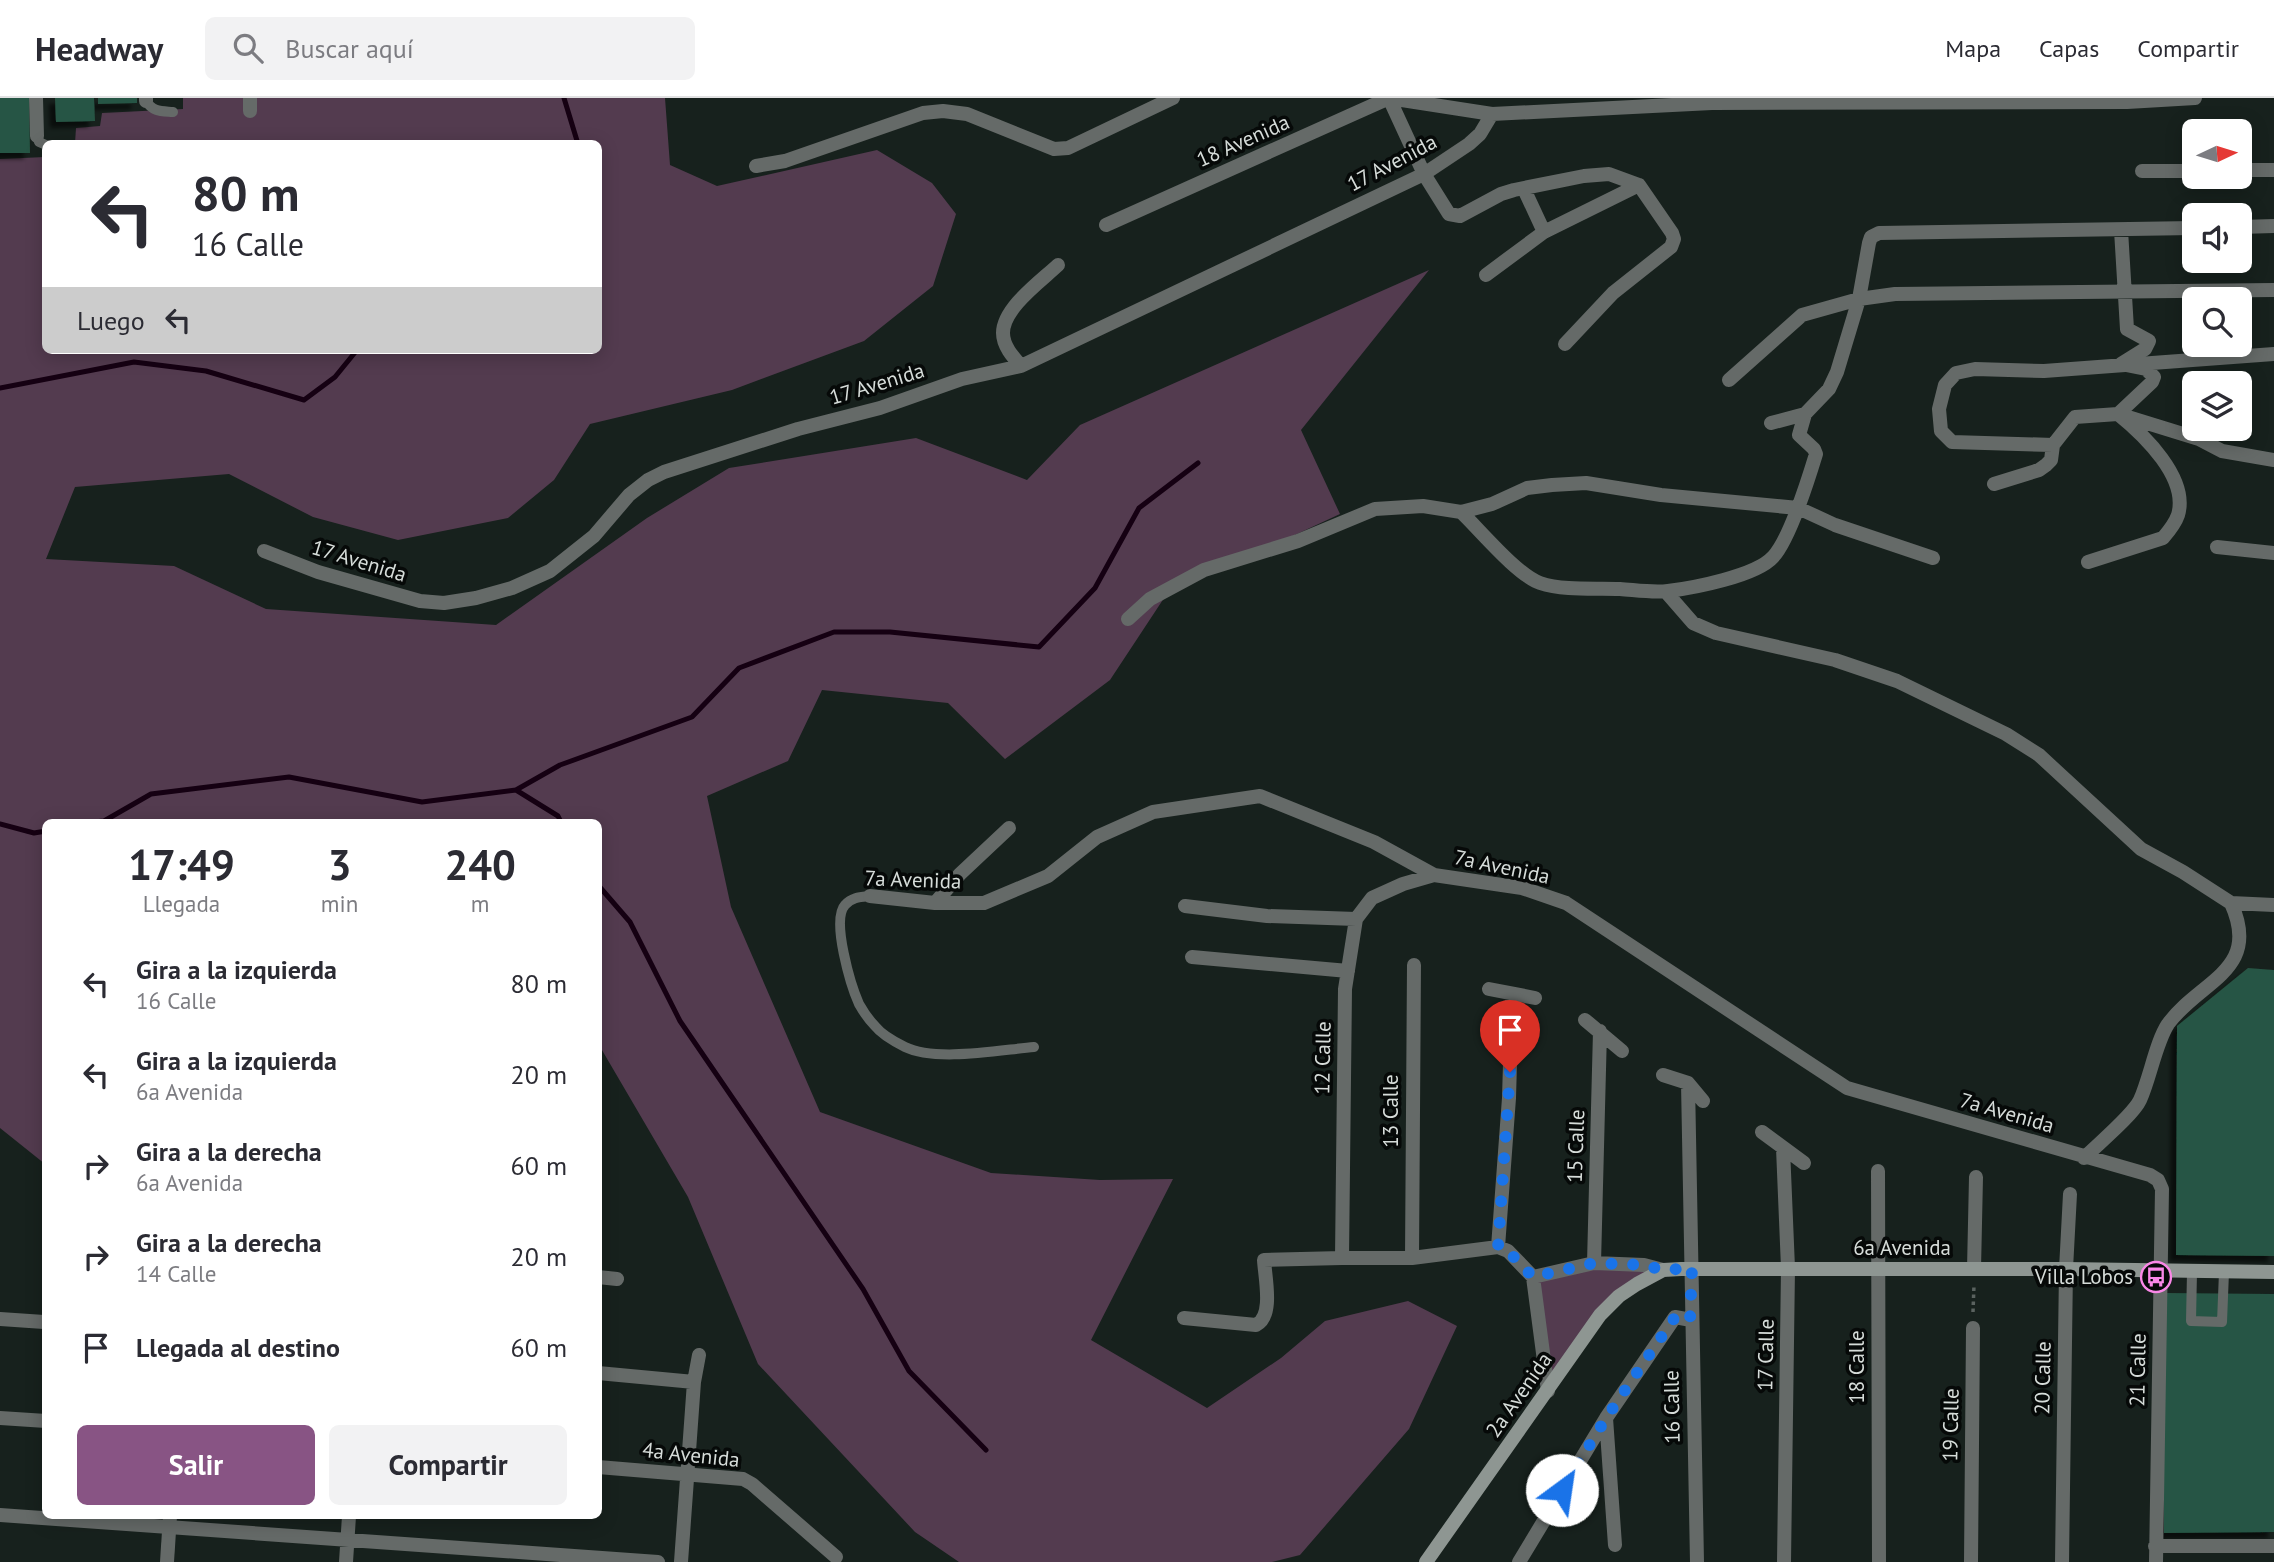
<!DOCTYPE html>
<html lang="es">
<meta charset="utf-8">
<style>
body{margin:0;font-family:"PT Sans",sans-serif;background:#f2f2f3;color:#2b2b33;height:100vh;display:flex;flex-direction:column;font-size:26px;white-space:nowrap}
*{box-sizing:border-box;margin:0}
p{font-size:23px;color:#7c7c81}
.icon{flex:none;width:38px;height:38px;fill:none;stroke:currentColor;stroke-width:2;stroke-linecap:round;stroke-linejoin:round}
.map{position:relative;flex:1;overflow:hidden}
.drawer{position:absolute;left:42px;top:721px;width:560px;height:700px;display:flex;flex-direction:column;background:#fff;border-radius:10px;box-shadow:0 4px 18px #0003}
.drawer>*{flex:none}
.top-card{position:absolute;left:42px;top:42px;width:560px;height:214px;border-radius:10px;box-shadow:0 4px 18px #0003;background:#fff;color:#2b2b33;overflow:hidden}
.needle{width:46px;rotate:86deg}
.tools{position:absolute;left:2182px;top:21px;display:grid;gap:14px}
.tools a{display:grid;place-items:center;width:70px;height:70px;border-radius:10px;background:#fff;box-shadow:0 4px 18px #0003;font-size:35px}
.pin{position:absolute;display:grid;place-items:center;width:60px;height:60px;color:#fff;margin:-72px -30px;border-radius:50% 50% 50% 0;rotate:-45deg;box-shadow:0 0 7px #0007}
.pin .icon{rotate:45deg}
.me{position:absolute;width:77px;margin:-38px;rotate:31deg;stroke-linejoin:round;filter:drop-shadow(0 0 5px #0008)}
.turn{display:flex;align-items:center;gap:24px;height:147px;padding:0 35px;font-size:32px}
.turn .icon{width:91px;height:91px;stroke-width:2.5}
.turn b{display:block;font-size:49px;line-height:60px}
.then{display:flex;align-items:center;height:66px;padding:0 35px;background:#0003;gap:14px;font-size:26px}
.eta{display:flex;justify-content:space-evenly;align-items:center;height:119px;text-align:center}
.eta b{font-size:42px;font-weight:600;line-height:49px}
.cta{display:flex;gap:14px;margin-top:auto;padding:14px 35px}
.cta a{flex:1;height:80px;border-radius:10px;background:#885484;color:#fff;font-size:28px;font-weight:600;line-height:80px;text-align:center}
.cta a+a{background:#f2f2f3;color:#2b2b33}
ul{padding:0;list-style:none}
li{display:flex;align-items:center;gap:21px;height:91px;padding:0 35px}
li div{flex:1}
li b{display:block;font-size:26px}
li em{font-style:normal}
header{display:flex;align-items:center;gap:42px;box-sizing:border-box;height:98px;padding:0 35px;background:#fff;border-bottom:2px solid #e1e1e2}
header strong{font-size:33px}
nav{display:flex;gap:38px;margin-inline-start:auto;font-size:24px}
.search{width:490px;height:63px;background:#f2f2f3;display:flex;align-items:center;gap:18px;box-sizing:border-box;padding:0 24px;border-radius:10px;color:#7c7c81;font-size:26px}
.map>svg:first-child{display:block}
</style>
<header>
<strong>Headway</strong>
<div class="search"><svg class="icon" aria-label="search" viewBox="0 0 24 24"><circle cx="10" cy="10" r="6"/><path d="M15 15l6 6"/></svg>Buscar aquí</div>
<nav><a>Mapa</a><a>Capas</a><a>Compartir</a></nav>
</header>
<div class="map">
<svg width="2274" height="1464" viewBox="0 0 2274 1464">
<defs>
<filter id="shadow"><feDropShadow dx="-6" dy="6" stdDeviation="2" flood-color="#0009"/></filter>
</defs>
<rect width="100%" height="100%" fill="#17211d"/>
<!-- green -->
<path fill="#533b4f" d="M183,0H665L670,67L717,88L877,52L932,85L956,116L933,188L864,243L732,292L590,326L554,382L508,420L398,442L313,419L229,376L75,389L46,461L174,468L266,511L496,527L647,420L729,370L916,340L1027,382L1080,327L1429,172L1301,332L1340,416L1256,455L1172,488L1110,582L1005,661L948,605L822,592L788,663L707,698L731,809L820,1014L991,1075L1100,1082L1173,1081L1091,1242L1207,1310L1281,1260L1325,1223L1408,1203L1457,1228L1409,1331L1300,1457L1272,1464H959L915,1434L758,1266L688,1099L599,947L598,724H46L45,1066L0,1030V61L45,59L46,252H598V46L75,45L76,30L100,28L102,15L183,11Z
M1599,1165L1658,1171L1611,1206L1550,1289L1533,1179Z"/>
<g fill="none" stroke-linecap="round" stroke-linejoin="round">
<!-- stream -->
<path stroke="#150012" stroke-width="5" d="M564,0L578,46
M0,290L134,264L206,273L304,302L335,279L357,252
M516,692L558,718L561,724
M94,724L104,723L151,696L289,679L422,704L516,692L560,667L692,619L739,570L834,534H890L1039,549L1095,490L1139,410L1198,365
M0,726L34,735L46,733
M598,787L630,824L680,923L863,1191L909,1273L986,1352"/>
</g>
<!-- building -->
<path fill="#275544" filter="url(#shadow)" d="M0,0H29L30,55H0Z
M55,0H94L95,23L56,24Z
M98,0H137V5L98,6Z
M2248,870L2274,872V1158L2176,1157L2177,928Z
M2164,1195L2274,1196V1434L2164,1435Z"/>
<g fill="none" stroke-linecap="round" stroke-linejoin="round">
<!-- path -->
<path stroke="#5a625f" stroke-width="3.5" stroke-dasharray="3.5 3.5" stroke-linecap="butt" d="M1973,1214L1974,1187"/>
<!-- service -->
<path stroke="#656a68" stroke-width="10" d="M146,3C153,14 161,13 173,14
M37,38L39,44L46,47
M870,798C861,799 852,799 845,807C831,822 851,888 859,906C863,913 869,922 875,928C882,937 895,944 905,949C936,964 999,952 1034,949
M2192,1174L2191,1223L2222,1224L2224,1174"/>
<!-- pedestrian -->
<path stroke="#656a68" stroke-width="14" d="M167,1464L170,1418"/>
<!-- minor -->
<path stroke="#656a68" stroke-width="14" d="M36,0L37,38
M146,0V3
M250,0V13
M1389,0L1424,76L1449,116L1460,118L1501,96L1514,92L1584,78L1609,76L1639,87L1672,135L1674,141L1671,149L1613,195L1565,246
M756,68L785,63L923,15L943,13L967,16L1054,51L1068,50L1173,0
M2240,72H2274
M2142,73H2194
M1524,91L1544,134
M1106,127L1389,0L1492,16L1712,5L2127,4L2195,0
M2240,129L2274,128
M1486,177L1544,134L1639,87
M1021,268C1013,259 1003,248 1003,235C1003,210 1041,183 1058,167
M1729,282L1802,217L1859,201L1895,196L2274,192
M1771,325L1805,316L1829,291L1837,274L1859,201L1869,145L1871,139L1879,135L2194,130
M2053,347L1952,344L1941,333L1939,311L1945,287L1956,275L1975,271L2044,273L2274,256
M1994,386L2039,372L2046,367L2051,362L2053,347L2075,319L2118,316L2199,341L2222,353L2274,362
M1461,414C1480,432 1517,477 1540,485C1564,493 1595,490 1620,491C1635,492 1653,495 1668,493C1693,490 1756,478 1773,459C1789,442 1809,379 1816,356L1814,351L1799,337L1805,316
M2217,449L2274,455
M264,453L318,474L420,503L444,505L476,500L512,490L550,473L594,438L629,397L648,382L664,374L798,331L880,310L962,281L1021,268L1424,76L1469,46L1480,36L1492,16
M2088,464L2163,440C2169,433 2175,426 2178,417C2189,380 2144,337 2118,316L2152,284L2154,279L2146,271L2121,266L2145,251L2149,243L2127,231L2121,132
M1666,494L1693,525L1716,535L1835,562L1897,583L2006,636L2039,657L2141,751L2183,774L2231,805L2274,807
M1128,521L1150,501L1204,472L1298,443L1375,411L1423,408L1461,414L1492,406L1527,390L1552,387L1586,385L1661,397L1798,410L1835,427L1933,460
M870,798L935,805H984L1048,778L1097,739L1153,714L1260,698L1374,744L1434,777L1522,790L1566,805L1847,990L2150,1077L2158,1082L2162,1091L2156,1464
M935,805L960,776L1009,730
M1185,808L1267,818L1356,821
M1192,859L1348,873
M1489,891L1535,900
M1585,922L1622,953
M1663,977L1688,985L1703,1003
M1688,985L1697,1464
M1762,1034L1804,1065
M1783,1050L1788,1170L1784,1464
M2084,1060C2098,1046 2133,1017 2140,1002C2150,980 2156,944 2168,926C2200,882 2262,873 2231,805
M1878,1073L1879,1464
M1498,1149L1509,1000L1512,896
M1342,1160H1412L1498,1149L1508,1153L1533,1179L1548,1293
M1412,1160L1414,867
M1594,1165L1600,933
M1974,1171L1976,1079
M598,1179L617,1181
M1533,1179L1594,1165L1644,1167L1663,1172
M1184,1220L1256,1227C1274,1218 1265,1180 1264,1162L1342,1160L1345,891L1356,821L1372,800L1403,786L1434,777
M0,1221L44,1224
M598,1275L694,1284
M0,1320L46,1323
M1606,1320L1615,1447
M598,1369L743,1381L752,1386L836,1459
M0,1417L658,1464
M2155,1448H2274
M346,1464L349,1418
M681,1464L694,1284L699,1257
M1519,1464L1606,1320L1675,1219L1691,1222
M1971,1464L1973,1230
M2062,1464L2066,1171L2070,1096"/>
<!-- secondary -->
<path stroke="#8e9692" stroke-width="14" d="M1426,1464L1600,1217L1619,1198L1637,1186L1663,1172L1681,1171H2066L2274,1174"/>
</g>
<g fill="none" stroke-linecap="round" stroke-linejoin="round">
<!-- route -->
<path stroke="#1a73e8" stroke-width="12" stroke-dasharray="0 21.6" d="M1510,974L1498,1149L1508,1153L1533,1179L1594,1165L1644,1167L1663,1172L1692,1170L1690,1222L1675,1219L1606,1320L1562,1392"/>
</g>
<!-- icons -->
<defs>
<g id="bus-ring" transform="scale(1.575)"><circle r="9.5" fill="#060908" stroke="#fa87e7" stroke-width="1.5"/><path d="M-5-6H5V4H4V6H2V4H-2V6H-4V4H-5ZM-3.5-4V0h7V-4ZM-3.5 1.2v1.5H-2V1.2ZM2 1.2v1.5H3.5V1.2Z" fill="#fa87e7"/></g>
</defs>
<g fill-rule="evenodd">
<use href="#bus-ring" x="2156" y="1179"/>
</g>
<g text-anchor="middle" stroke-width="7" stroke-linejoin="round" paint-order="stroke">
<!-- street labels -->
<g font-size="21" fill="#d6dcd9" stroke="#060908">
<text transform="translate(1243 43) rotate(-24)" y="7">18 Avenida</text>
<text transform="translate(1392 65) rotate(-28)" y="7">17 Avenida</text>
<text transform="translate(877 286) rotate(-17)" y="7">17 Avenida</text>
<text transform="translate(359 463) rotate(17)" y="7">17 Avenida</text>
<text transform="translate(1502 769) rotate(12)" y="7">7a Avenida</text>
<text transform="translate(913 782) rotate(2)" y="7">7a Avenida</text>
<text transform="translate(1323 960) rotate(-89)" y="7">12 Calle</text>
<text transform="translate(1391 1013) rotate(-90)" y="7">13 Calle</text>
<text transform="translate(2007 1015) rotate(16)" y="7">7a Avenida</text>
<text transform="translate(1576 1048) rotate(-88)" y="7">15 Calle</text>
<text x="1902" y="1157">6a Avenida</text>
<text transform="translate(1766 1257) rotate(-89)" y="7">17 Calle</text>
<text transform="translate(1857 1269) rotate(-90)" y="7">18 Calle</text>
<text transform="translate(2138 1272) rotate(-89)" y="7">21 Calle</text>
<text transform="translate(2043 1280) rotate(-89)" y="7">20 Calle</text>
<text transform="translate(1519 1297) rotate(-55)" y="7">2a Avenida</text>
<text transform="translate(1672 1309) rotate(-91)" y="7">16 Calle</text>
<text transform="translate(1951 1327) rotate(-89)" y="7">19 Calle</text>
<text transform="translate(691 1357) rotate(6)" y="7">4a Avenida</text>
</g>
<!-- poi labels -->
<g font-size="21" fill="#d6dcd9" stroke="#060908" text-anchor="end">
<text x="2133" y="1186">Villa Lobos</text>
</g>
</g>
</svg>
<div class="tools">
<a><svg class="needle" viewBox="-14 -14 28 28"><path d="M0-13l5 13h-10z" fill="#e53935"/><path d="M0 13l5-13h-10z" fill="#7c7c81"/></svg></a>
<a><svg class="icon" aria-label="sound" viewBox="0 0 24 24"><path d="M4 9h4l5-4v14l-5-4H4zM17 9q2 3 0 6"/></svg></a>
<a><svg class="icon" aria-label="search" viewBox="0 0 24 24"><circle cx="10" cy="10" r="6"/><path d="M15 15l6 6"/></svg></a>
<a><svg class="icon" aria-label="layers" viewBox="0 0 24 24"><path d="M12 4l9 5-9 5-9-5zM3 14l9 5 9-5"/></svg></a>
</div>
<div class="pin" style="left:1510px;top:974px;background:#d93025"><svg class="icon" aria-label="arrive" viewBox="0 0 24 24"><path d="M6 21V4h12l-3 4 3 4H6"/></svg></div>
<svg class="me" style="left:1562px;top:1392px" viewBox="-20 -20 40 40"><circle r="19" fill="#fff"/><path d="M0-13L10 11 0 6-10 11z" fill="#1a73e8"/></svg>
<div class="top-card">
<div class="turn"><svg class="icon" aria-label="left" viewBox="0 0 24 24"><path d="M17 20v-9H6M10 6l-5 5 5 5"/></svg><div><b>80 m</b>16 Calle</div></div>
<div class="then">Luego<svg class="icon" aria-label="left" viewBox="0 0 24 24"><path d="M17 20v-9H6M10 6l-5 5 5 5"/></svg></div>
</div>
<section class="drawer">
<div class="eta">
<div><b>17:49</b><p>Llegada</p></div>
<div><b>3</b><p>min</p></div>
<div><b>240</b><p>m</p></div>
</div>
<ul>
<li><svg class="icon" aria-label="left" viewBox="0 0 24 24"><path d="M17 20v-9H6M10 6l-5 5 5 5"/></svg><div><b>Gira a la izquierda</b><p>16 Calle</p></div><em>80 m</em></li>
<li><svg class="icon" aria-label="left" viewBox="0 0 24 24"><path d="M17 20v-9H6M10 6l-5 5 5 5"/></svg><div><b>Gira a la izquierda</b><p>6a Avenida</p></div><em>20 m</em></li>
<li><svg class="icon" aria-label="right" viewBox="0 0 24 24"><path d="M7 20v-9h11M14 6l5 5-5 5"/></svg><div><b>Gira a la derecha</b><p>6a Avenida</p></div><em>60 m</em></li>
<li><svg class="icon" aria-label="right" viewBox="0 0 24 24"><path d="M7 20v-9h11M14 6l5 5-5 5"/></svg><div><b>Gira a la derecha</b><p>14 Calle</p></div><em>20 m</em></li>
<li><svg class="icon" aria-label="arrive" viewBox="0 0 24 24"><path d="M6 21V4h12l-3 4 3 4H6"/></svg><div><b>Llegada al destino</b></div><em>60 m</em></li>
</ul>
<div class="cta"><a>Salir</a><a>Compartir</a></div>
</section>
</div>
